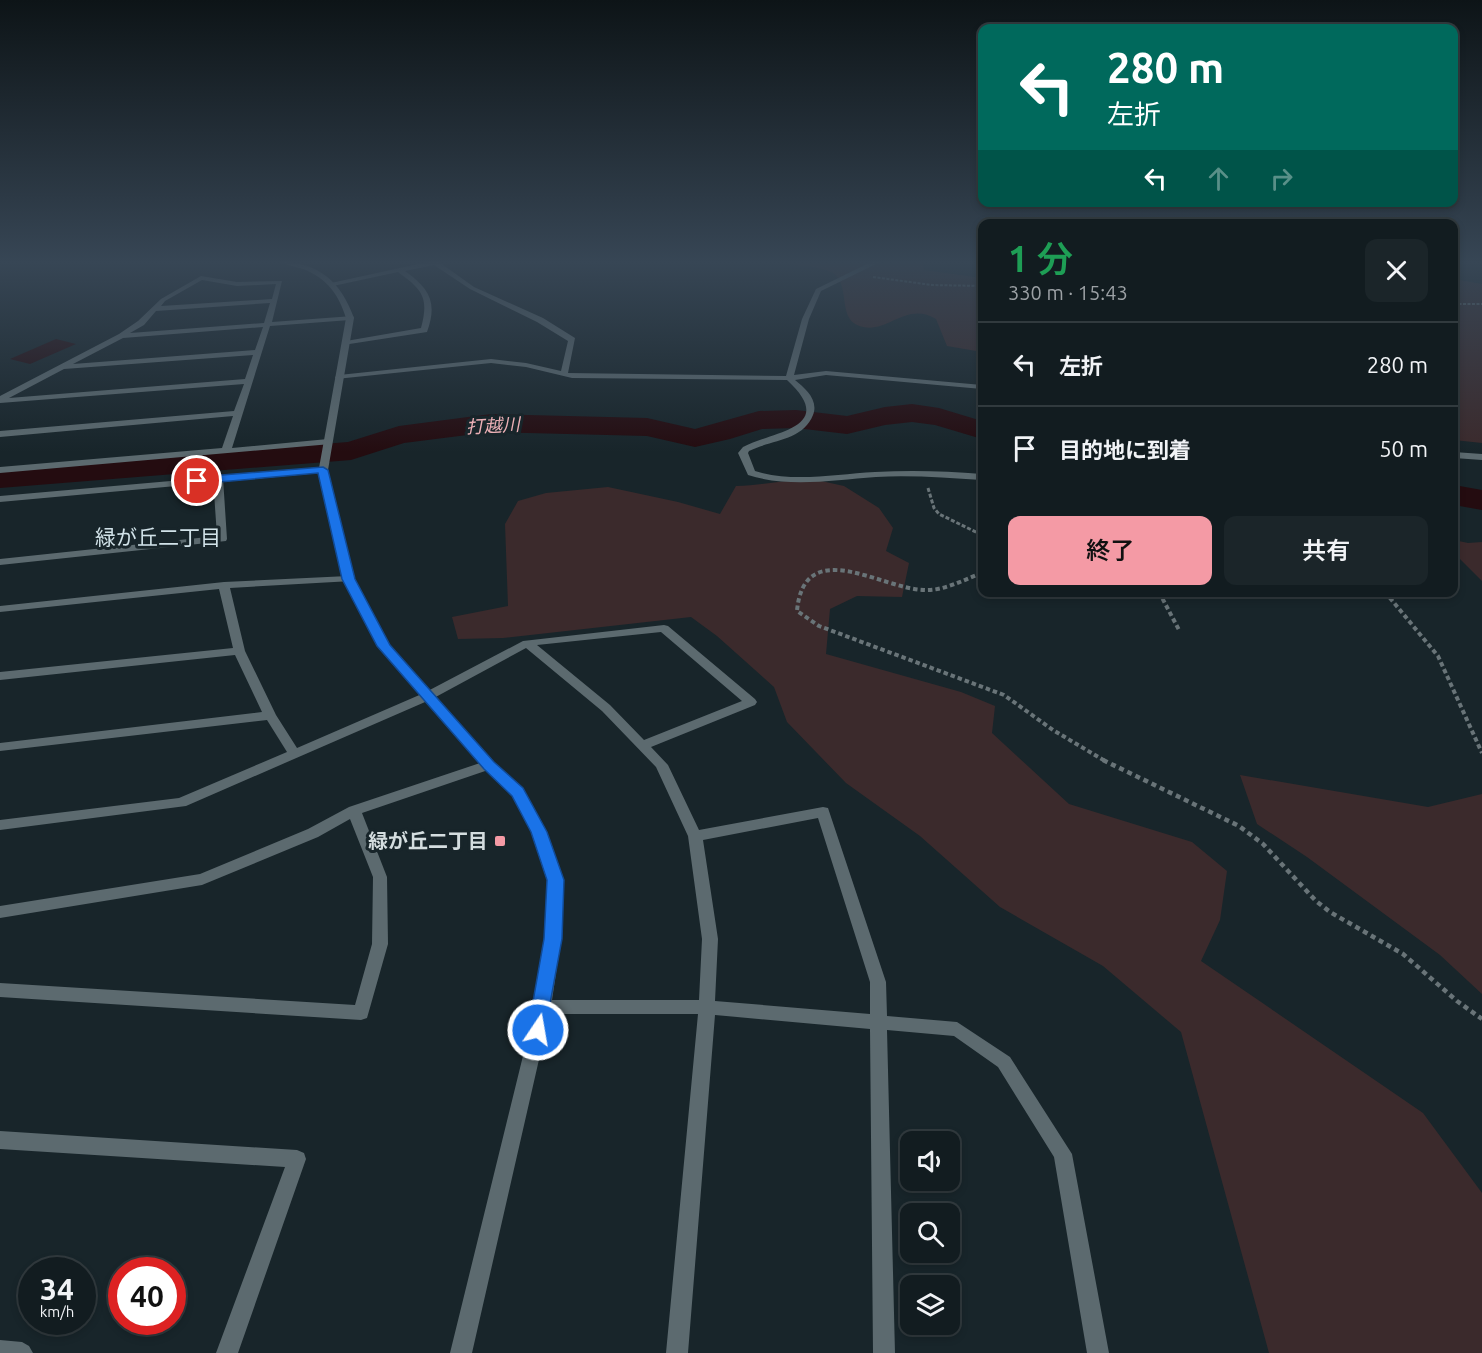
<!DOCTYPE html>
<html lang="ja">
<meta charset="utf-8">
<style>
body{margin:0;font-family:Ubuntu,"Noto Sans JP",sans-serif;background:#1b2529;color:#f1f3f6;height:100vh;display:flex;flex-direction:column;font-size:22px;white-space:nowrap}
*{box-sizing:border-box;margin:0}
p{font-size:20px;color:#9ca1a5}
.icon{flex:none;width:33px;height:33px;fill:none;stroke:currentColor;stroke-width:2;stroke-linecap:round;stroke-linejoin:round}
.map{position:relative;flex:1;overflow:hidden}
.sheet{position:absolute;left:978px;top:219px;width:480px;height:378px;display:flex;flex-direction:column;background:#121c20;border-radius:12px;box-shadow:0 3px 9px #0003,0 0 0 2px #313a3e}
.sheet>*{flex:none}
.hud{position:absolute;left:978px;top:24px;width:480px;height:183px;border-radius:12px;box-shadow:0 3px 9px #0003,0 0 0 2px #313a3e;background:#00695c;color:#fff;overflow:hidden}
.tools{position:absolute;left:900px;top:1131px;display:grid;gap:12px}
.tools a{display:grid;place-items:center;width:60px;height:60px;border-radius:12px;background:#121c20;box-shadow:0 3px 9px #0003,0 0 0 2px #313a3e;font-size:30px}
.speed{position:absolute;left:18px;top:1257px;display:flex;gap:12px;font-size:30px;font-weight:700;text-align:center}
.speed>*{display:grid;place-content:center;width:78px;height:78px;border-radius:50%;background:#121c20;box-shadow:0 3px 9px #0003,0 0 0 2px #313a3e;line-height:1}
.speed small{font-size:15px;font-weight:400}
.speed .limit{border:9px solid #d22;background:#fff;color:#111}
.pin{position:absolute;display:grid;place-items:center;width:51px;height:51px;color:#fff;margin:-26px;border:3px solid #fff;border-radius:50%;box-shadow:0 2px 6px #0007}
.me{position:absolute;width:66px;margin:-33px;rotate:12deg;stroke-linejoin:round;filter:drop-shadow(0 0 4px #0008)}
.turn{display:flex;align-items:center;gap:21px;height:126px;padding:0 30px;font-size:27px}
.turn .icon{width:78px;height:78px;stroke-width:2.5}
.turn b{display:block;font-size:42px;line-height:51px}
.lanes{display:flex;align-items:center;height:57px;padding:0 30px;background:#0003;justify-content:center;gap:30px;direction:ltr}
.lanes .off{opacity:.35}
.round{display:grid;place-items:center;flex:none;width:63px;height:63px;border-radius:12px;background:#1b2529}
.head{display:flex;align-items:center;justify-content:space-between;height:102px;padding:0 30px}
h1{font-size:36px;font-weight:600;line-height:45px;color:#1e9e55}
.action{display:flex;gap:12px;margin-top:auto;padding:12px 30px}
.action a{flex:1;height:69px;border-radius:12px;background:#f49aa5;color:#111;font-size:24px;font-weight:600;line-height:69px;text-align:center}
.action a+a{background:#1b2529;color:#f1f3f6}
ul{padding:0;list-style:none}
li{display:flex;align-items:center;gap:18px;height:84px;padding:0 30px;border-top:2px solid #313a3e}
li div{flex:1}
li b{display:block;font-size:22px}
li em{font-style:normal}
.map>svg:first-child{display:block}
</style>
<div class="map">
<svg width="1482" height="1353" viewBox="0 0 1482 1353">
<rect width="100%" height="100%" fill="#18252a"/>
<!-- green -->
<path fill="#3b2a2c" d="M925,262L923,265L924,270L982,278V352L947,346L936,319C905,300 885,338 857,325C838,316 850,284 833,273C823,266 791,265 779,263Z
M1454,279L1482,284V443L1454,440Z
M812,479L844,486L879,508L893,528L886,551L909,563L902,597L857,596L830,609L826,654L961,692L995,706L992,733L1069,804L1192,842L1227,871L1220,920L1201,961L1423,1113L1482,1193V1353H1269L1181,1032L1103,966L1000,907L920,836L846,783L787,722L774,687L717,636L691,617L503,638L458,639L452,617L508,606L505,524L518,501L546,493L608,487L678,502L720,514L736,486C762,485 785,480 812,479Z
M1454,540L1468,543L1482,542V581L1454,553Z
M1240,775L1428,807L1482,794V994L1440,955L1307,857L1257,824Z"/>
<!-- water -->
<path fill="#240c10" d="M56,339L76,344L30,364L10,359Z"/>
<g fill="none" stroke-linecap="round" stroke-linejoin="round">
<!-- river -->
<path fill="#240c10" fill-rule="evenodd" d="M912,404L939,408L982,421V439L935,425L912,422L885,425L847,434L796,428L762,429L730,439L695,447L647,436L491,432L404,443L351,460L0,488V470L348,442L399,426L491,414L647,418L695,429L759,411L796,410L847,416L885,407Z
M1454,485L1482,490V510L1454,505Z"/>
<!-- path-far3 -->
<path stroke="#697478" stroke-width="2" stroke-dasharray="3 1.5" stroke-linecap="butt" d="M873,277L932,285L982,286
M1454,304H1482"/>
<!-- path-far2 -->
<path stroke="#697478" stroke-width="3" stroke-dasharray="4 2" stroke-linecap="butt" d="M928,488L934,508L939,514L982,535"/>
<!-- path-far1 -->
<path stroke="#697478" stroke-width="4" stroke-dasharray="4.5 3" stroke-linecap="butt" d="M982,573C963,580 944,591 924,590C882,589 804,534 797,611L819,626L1004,695L1053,730L1105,761
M1159,592L1179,630
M1385,592L1438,656L1482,753"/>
<!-- path -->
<path stroke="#697478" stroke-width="4.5" stroke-dasharray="5 4" stroke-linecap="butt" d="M1103,760L1239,826L1263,844L1316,901L1330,912L1403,954L1457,1001L1482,1019"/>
<!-- minor -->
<path fill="#5c6a6f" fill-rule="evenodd" d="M427,262H439L474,287L543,318L575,338L568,373L786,376L802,319L816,289L871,262H880L821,291L809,319L794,375L826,371L982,385V389L826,375L795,380C805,388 819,400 813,415C803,441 770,440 749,451L748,453L755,471C793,483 836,474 875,472C911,470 946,471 982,474V480C947,478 912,475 876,477C833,480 789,488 748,475L738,453L743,447C773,431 839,428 787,380L572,378L526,367L491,363L336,379L335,377L339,375L491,359L526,363L561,371L568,341L537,322L470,289L434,265L405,271C429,288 438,302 427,332L343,345V341H346L421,328C429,298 423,290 398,272L333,286L330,284L331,283Z
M201,276L237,282L282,281L272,322L353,316L354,318L350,320L270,326L232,448L328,439L331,440V444L0,473V467L222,448L233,416L0,437V431L234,411L244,384L0,403V396L119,334L138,321L161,299ZM202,280L237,286L276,284L272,299L161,306L165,301ZM270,303L264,323L130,333L144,325L156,311ZM263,327L255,350L73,364L123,338ZM253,355L245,379L9,398L64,369Z
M1454,452L1482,454V460L1454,458Z
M218,475L223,478L227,539L226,541L0,565V559L217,536L213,478Z
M348,576L352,577L353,579L352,581L230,588L245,651L276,715L297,748L424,693L523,641L664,625L668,626L755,699L757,702L755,705L651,747L668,765L699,830L823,807L828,808L886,982L887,1016L957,1022L1010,1057L1072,1154L1109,1353H1087L1054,1157L998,1067L954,1036L887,1030L895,1353H873L870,1029L715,1015L688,1353H666L698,1014H543L537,1012L535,1007L537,1002L543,1000H699L702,939L688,836L656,767L602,711L526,648L432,699L186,806L0,830V820L179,798L287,752L267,720L0,751V743L262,712L235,655L0,680V672L233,648L219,589L0,612V606L224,582ZM661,632L742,701L644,740L610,705L537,645ZM818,818L870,982V1014L715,1001L718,939L703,840Z
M489,760L494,762L496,765L494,768L362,813L387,877L388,944L367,1018L361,1020L0,997V983L355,1005L372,944L373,877L350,819L318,837L202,885L0,918V906L200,874L308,829L349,807Z
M0,1131L297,1150L304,1153L306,1159L238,1353H216L285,1167L0,1149Z
M0,1340L22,1342L29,1346L33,1353H0Z"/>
<!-- tertiary -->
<path fill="#5c6a6f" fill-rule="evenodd" d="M280,262C319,262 341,282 354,318L328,470L353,579L389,644L494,762L523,789L546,833L562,880L561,939L551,1007L472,1353H450L535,1007L545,939L548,880L532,833L513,795L484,768L378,646L343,579L319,473L0,502V496L319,468L346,318C339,295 327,278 303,269C296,267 287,265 280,262Z"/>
</g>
<!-- sky -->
<linearGradient id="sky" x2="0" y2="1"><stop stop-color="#0d1417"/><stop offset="0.58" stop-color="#374655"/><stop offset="1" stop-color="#374655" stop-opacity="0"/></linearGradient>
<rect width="1482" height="452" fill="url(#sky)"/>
<!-- route -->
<path fill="#1a73e8" stroke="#114b97" stroke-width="1.5" d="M323,467L328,470L355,579L390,645L494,762L523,788L547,832L564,880L562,939L544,1036L538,1038L531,1036L528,1030L544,939L547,880L531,832L512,796L484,769L377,646L342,579L318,473L197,484L191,481L197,477Z"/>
<!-- markers -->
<rect fill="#f49aa5" stroke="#18252a" stroke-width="2" x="494" y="835" width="12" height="12" rx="3"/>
<g text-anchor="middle" stroke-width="6" stroke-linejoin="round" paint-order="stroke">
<!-- far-water labels -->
<g font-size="18" font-style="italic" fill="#ecb0b6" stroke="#18252a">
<text transform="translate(493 426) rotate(-3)" y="6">打越川</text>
</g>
<!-- poi labels -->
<g font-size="20" font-weight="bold" fill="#d4dddf" stroke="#18252a" text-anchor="end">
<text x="488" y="848">緑が丘二丁目</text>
</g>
<!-- neighbourhood labels -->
<g font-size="21" fill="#d1e2e8" stroke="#18252a">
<text x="158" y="545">緑が丘二丁目</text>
</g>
</g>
</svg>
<div class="tools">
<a><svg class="icon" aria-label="sound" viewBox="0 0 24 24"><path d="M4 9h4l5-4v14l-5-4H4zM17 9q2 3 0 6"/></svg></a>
<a><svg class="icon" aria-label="search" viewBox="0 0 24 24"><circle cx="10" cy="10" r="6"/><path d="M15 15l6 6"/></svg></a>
<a><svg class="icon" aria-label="layers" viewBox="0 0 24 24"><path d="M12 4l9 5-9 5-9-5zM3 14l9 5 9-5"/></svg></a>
</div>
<div class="speed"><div>34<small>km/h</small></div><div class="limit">40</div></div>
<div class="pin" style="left:197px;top:481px;background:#d93025"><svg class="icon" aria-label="arrive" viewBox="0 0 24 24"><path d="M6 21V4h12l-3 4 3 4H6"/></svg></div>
<svg class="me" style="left:538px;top:1030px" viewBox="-20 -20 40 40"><circle r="17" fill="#1a73e8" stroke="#fff" stroke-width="3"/><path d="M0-11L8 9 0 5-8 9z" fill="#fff"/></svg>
<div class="hud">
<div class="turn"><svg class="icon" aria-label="left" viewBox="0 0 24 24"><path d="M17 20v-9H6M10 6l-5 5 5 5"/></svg><div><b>280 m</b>左折</div></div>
<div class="lanes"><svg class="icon" aria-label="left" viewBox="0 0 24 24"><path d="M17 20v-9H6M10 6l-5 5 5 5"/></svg><svg class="icon off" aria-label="ahead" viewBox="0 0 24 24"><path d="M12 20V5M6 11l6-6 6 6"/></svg><svg class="icon off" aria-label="right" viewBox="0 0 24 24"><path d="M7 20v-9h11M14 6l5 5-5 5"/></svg></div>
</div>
<section class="sheet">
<div class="head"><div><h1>1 分</h1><p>330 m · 15:43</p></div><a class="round"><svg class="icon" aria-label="close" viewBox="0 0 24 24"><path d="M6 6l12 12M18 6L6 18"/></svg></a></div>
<ul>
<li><svg class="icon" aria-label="left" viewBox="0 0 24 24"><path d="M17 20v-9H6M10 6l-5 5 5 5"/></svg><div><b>左折</b></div><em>280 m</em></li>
<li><svg class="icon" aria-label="arrive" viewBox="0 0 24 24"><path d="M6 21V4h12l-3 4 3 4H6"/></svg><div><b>目的地に到着</b></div><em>50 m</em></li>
</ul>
<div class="action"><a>終了</a><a>共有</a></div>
</section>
</div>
